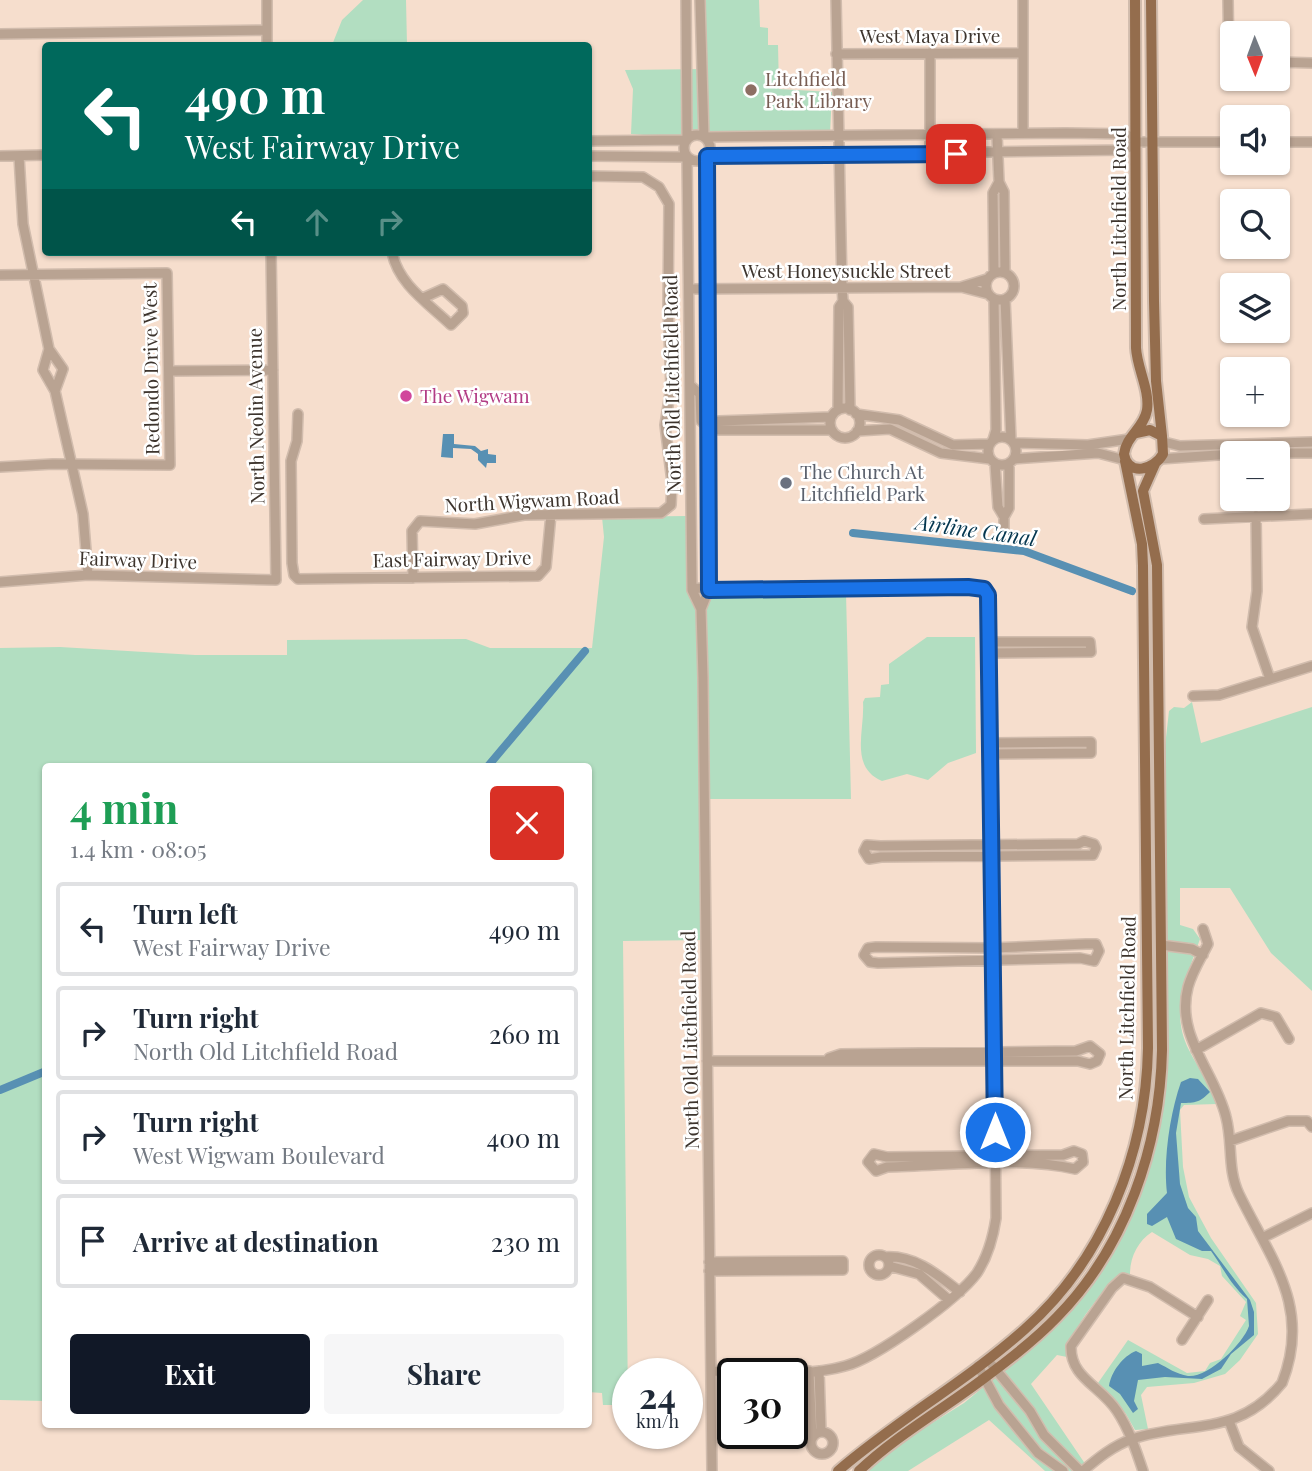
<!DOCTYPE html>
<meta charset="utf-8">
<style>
body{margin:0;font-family:"Playfair Display",serif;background:#f6f6f7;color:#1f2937;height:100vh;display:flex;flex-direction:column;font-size:26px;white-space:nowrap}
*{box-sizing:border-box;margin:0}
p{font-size:23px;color:#747a83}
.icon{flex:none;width:38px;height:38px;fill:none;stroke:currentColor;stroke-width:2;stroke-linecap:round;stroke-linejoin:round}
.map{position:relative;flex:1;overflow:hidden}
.side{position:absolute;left:42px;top:763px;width:550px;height:665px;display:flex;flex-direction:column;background:#fff;border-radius:7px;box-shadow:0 2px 5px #0004}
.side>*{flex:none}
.top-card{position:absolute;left:42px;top:42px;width:550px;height:214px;border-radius:7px;box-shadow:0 2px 5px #0004;background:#00695c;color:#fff;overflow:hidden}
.needle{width:46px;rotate:179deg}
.tools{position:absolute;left:1220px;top:21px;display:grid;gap:14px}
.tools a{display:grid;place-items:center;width:70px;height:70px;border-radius:7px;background:#fff;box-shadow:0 2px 5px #0004;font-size:35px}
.speed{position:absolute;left:612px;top:1358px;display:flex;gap:14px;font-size:35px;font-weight:700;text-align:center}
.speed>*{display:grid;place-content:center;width:91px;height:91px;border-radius:50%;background:#fff;box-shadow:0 2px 5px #0004;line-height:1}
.speed small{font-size:18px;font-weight:400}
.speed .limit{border:4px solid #111;border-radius:10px;background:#fff;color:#111}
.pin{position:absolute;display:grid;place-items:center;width:60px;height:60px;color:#fff;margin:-30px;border-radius:14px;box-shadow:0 4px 10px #0006}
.me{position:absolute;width:77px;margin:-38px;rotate:0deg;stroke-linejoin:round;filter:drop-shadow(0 0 5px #0008)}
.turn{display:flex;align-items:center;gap:24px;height:147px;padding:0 28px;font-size:32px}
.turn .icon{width:91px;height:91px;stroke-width:2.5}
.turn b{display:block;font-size:49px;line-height:60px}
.lanes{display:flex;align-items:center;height:66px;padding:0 28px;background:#0003;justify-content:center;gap:35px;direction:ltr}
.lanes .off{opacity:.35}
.round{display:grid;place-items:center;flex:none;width:74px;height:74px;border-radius:7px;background:#f6f6f7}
.headline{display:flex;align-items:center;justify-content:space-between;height:119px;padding:0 28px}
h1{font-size:42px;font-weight:700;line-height:52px;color:#1e9e55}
.button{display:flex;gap:14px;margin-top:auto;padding:14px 28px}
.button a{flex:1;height:80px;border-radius:7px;background:#111827;color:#fff;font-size:28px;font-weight:700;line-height:80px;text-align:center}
.button a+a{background:#f6f6f7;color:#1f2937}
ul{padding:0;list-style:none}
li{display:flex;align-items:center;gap:21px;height:94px;margin:0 14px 10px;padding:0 14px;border:4px solid #e0e1e3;border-radius:7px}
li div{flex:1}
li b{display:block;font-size:26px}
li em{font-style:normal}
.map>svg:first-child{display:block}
</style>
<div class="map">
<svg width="1312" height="1471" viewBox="0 0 1312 1471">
<rect width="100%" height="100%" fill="#f6decd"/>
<!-- green -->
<path fill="#b2dec1" d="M363,0H406L407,45H332L342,20Z
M705,0H759L760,27L768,28V45H778L779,89L832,92L830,134L671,137L631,134L633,89L625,70L705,69Z
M687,516L688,595L846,593L851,799H705L706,940L623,941L628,1405H603L602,1393L588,1392V766H46L45,1401L0,1400V648L60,647L195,655H287V640L466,639L490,648H592L604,537L602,517Z
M927,637H975L976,753L948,763L928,780L907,774L882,781C849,767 865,730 863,702L865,698L880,697L881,685L889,684V664Z
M1192,702L1201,743L1312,707V991L1271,953L1230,888H1180V925L1193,929L1200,939C1187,977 1169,1011 1189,1050C1198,1068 1210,1085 1217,1104L1184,1105L1180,1110L1183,1167L1189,1197L1211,1238L1256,1303L1258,1334L1240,1360L1225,1374L1194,1383L1147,1387L1141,1395L1148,1429L1135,1430L1126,1414L1098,1383L1128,1340L1187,1373L1205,1371L1210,1363L1221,1359L1246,1320L1240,1316L1246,1302L1222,1276L1220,1266L1208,1259L1190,1255L1152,1232C1138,1241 1130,1257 1130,1274C1105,1281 1069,1332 1067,1357L1057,1355L1031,1384L1090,1471H1045L989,1420L908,1471H866L913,1435L964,1403L1021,1356L1105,1261L1159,1122L1162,773L1169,711L1174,707L1184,708Z"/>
<!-- water -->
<path fill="#5890b3" d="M443,434H454V444L475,446L481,451L488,449V454L496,455V463H487L486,468L478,460V454L471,449L453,448V458L441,457Z
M1190,1078L1198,1079L1210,1092C1200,1102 1196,1103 1181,1103L1176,1133L1180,1184L1188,1208L1196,1217L1198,1231L1250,1300L1254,1312V1335L1231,1354L1221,1369L1202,1379L1165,1377L1138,1380L1134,1401L1138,1409L1133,1413L1120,1394L1109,1386C1111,1372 1123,1356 1136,1351L1142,1354V1366L1158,1363C1168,1368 1176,1374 1188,1376C1208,1378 1243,1344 1249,1326L1247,1299C1230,1284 1224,1269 1211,1251H1202L1176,1239L1167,1217L1152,1226L1147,1224V1214L1167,1193C1163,1160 1170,1113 1181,1082Z"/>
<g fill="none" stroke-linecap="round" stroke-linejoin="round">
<!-- canal -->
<path stroke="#5890b3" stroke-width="8" d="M853,533L1024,551L1132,591
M488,766L585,651
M0,1090L46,1071"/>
<!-- minor casing -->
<g stroke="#d1bcad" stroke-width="12">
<path id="minor" d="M267,0V46
M700,0L704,137L1066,133L1126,134L1138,142
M836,0L842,287L843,301L848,307L850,410
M1023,0V133
M1228,0L1229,62H1232
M0,34L267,30
M836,54L1023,53
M1278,62L1312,63
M997,134L999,182L1004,192L1005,273
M684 148a13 13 0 1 1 26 0a13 13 0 1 1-26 0Z
M588,141L687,140L686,0
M1278,142H1312
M930,154V53
M0,156L46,155
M19,156L23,224L49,349
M588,156L687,157L692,590L701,609L703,678L712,1471
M392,252C398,284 428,303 451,325L463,313L462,306L443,289L423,298
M986 286a14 14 0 1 1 28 0a14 14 0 1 1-28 0Z
M994,273L993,193L999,182
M0,275L167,273L170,465L53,464L0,467
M961,287L987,279
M689,289L961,287L988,294
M1005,299L1011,440
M49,349L63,369L55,391L43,370Z
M169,371L273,370
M690,385L700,394L701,421L707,426
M55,391L83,514L88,575
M830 423a15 15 0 1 1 30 0a15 15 0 1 1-30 0Z
M838,410L839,307L843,301
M298,414L297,441L291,461L292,563L294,575L298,579L538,576L546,567L551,514
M856,414L899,420L953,445L990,444
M707,426H714L719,430H832
M714,426L719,421L831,417
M857,431L890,429L941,453L990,459
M988 451a14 14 0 1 1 28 0a14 14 0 1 1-28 0Z
M993,440L996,430L994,299
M1164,442L1180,446L1312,442
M1014,443L1088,445L1129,439
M1278,453H1312
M1014,459L1098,453L1125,460
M1160,459L1232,454
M995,464L998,507L1004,517
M1256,516L1257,591L1252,627L1269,676
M1204,519L1312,514
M1004,528V517L1009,508V464
M413,578L412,531L420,521L475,524L524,515L661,513L671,505L672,482L665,425L671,387L668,306L669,204L659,187L643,177L588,176
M0,582L88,575L276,580L271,252
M692,588L984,589L989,601L991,653L996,1218C993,1238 988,1256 977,1273C958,1299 876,1358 845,1366C803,1378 754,1371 711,1371
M701,609L709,589L707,156L1124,150L1138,142H1232
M990,642H1090L1091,652L991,653
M1193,696L1219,695L1312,666
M991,743L1091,742V753L992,754
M1084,841L1094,844L1096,848L1093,855L881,857L869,859L864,851L867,845L880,846L1078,844Z
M1086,944H1096L1099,951L1094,961L1080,958L878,963L870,962L864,955L868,948L876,947L993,948Z
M1161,945L1192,949L1203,955
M1196,1050L1261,1013L1276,1017L1289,1039
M707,1061H1078L1090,1064L1097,1061L1100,1054L1090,1046L1076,1051L841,1054L829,1058
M1230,1141L1288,1121H1307L1312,1127
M1074,1151L1082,1154L1083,1162L1075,1169C1019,1156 946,1166 887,1167L876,1171L868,1162L874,1154L887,1157L1063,1155Z
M1266,1236L1312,1213
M869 1265a10 10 0 1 1 20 0a10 10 0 1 1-20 0Z
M885,1257C915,1255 938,1275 960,1292
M709,1262L843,1261V1270L709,1271
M889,1266L919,1274L949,1300
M1182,1340L1208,1300
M992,1365L1030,1411L1044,1435L1080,1471
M978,1366L999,1405L1038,1453L1063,1471
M809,1371L812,1437
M819,1371L821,1432
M1229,1421L1239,1447L1269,1471
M811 1443a11 11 0 1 1 22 0a11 11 0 1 1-22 0Z
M1083,1471C1098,1458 1113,1446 1132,1439C1189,1420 1237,1438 1282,1383C1312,1307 1271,1260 1239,1194C1227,1169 1233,1143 1226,1117C1215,1072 1175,1036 1188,987C1192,972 1201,958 1208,944L1203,929
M1143,1471C1136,1450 1129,1429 1117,1411C1101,1386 1070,1378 1071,1346L1112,1288L1123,1278L1150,1287L1198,1317"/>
</g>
<!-- major casing -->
<g stroke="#d1bcad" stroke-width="14">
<path id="major" d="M1135,0L1136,348C1137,368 1150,390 1147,410C1144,428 1126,436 1124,454C1128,477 1154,470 1163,454L1162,436L1150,430L1136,433
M1151,0L1154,301L1156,381L1162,436
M838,1471C897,1420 967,1381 1025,1329C1104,1259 1146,1153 1148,1048L1143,566L1142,544L1125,461
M859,1471C896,1436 942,1410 983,1379C1009,1360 1035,1340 1057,1317C1126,1247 1160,1146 1162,1050L1157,565L1143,491L1155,464"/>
</g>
<!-- minor -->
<use href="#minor" stroke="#b9a392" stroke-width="9"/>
<!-- major -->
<use href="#major" stroke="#946d4d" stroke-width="10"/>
</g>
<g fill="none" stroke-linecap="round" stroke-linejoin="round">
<!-- route casing -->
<g stroke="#114b97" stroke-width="18">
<path id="route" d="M956,154L707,156L709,590L968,587L984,589L988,595L995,1132"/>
</g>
<!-- route -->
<use href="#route" stroke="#1a73e8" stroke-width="12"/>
</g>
<!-- markers -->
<circle fill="#8d6e63" stroke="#fff" stroke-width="2.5" cx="751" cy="90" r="7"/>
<circle fill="#d1479c" stroke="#fff" stroke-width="2.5" cx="406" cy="396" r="7"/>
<circle fill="#6b7280" stroke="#fff" stroke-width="2.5" cx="786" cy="483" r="7"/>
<g text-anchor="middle" stroke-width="5" stroke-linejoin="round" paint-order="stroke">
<!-- street labels -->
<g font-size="19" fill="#3d342d" stroke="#fff">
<text x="930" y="43">West Maya Drive</text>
<text transform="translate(1119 219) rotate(-90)" y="7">North Litchfield Road</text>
<text x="846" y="278">West Honeysuckle Street</text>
<text transform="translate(151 369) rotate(-91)" y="7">Redondo Drive West</text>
<text transform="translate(672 384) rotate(-91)" y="7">North Old Litchfield Road</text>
<text transform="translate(256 416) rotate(-91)" y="7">North Neolin Avenue</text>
<text transform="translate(532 501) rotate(-3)" y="7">North Wigwam Road</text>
<text transform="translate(452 559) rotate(-1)" y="7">East Fairway Drive</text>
<text transform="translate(138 560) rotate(2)" y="7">Fairway Drive</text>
<text transform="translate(1127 1008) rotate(-89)" y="7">North Litchfield Road</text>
<text transform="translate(690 1040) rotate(-91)" y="7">North Old Litchfield Road</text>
</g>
<!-- education labels -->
<g font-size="19" fill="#785e54" stroke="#fff" text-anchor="start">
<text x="765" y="86">Litchfield<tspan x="765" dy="22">Park Library</tspan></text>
</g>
<!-- hotel labels -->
<g font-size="19" fill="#b23c85" stroke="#fff" text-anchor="start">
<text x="420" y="403">The Wigwam</text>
</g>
<!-- worship labels -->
<g font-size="19" fill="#5b616d" stroke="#fff" text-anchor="start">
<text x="800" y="479">The Church At<tspan x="800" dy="22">Litchfield Park</tspan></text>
</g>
<!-- water labels -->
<g font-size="21" font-style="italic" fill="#04364f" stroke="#fff">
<text transform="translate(976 531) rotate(8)" y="7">Airline Canal</text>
</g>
</g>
</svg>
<div class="tools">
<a><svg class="needle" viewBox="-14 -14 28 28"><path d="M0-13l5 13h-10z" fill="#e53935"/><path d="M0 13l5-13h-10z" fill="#747a83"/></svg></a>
<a><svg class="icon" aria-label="sound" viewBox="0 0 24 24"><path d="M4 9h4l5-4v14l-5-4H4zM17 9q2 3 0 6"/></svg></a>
<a><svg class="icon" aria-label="search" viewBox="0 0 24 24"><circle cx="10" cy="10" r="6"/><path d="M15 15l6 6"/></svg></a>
<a><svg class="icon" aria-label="layers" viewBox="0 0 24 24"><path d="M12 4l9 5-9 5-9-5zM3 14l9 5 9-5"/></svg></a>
<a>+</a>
<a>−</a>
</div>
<div class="speed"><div>24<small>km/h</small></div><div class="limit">30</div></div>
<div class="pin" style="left:956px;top:154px;background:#d93025"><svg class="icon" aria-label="arrive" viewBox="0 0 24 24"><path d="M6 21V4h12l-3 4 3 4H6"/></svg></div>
<svg class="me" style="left:995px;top:1132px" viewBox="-20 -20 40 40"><circle r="17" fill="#1a73e8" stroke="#fff" stroke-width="3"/><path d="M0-11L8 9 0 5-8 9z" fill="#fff"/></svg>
<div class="top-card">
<div class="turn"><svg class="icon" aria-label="left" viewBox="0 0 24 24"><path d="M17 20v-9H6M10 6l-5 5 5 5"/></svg><div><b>490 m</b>West Fairway Drive</div></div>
<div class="lanes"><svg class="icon" aria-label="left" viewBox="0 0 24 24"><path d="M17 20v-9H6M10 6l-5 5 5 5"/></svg><svg class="icon off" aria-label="ahead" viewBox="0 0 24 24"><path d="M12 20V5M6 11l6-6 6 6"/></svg><svg class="icon off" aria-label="right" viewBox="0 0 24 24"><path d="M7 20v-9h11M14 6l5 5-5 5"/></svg></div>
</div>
<section class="side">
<div class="headline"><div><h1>4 min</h1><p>1.4 km · 08:05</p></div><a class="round" style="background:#d93025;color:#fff"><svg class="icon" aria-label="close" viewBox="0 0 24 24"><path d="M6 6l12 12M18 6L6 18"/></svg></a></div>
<ul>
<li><svg class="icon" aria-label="left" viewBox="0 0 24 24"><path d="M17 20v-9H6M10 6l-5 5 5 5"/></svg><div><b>Turn left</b><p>West Fairway Drive</p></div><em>490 m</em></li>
<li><svg class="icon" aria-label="right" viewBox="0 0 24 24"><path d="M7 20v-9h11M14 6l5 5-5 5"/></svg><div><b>Turn right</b><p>North Old Litchfield Road</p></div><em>260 m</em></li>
<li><svg class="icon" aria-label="right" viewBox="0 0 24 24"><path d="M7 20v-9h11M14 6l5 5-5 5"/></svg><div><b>Turn right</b><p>West Wigwam Boulevard</p></div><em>400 m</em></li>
<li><svg class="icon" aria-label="arrive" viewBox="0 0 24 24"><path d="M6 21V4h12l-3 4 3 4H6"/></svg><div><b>Arrive at destination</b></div><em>230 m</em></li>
</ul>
<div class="button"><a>Exit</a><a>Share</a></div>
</section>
</div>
